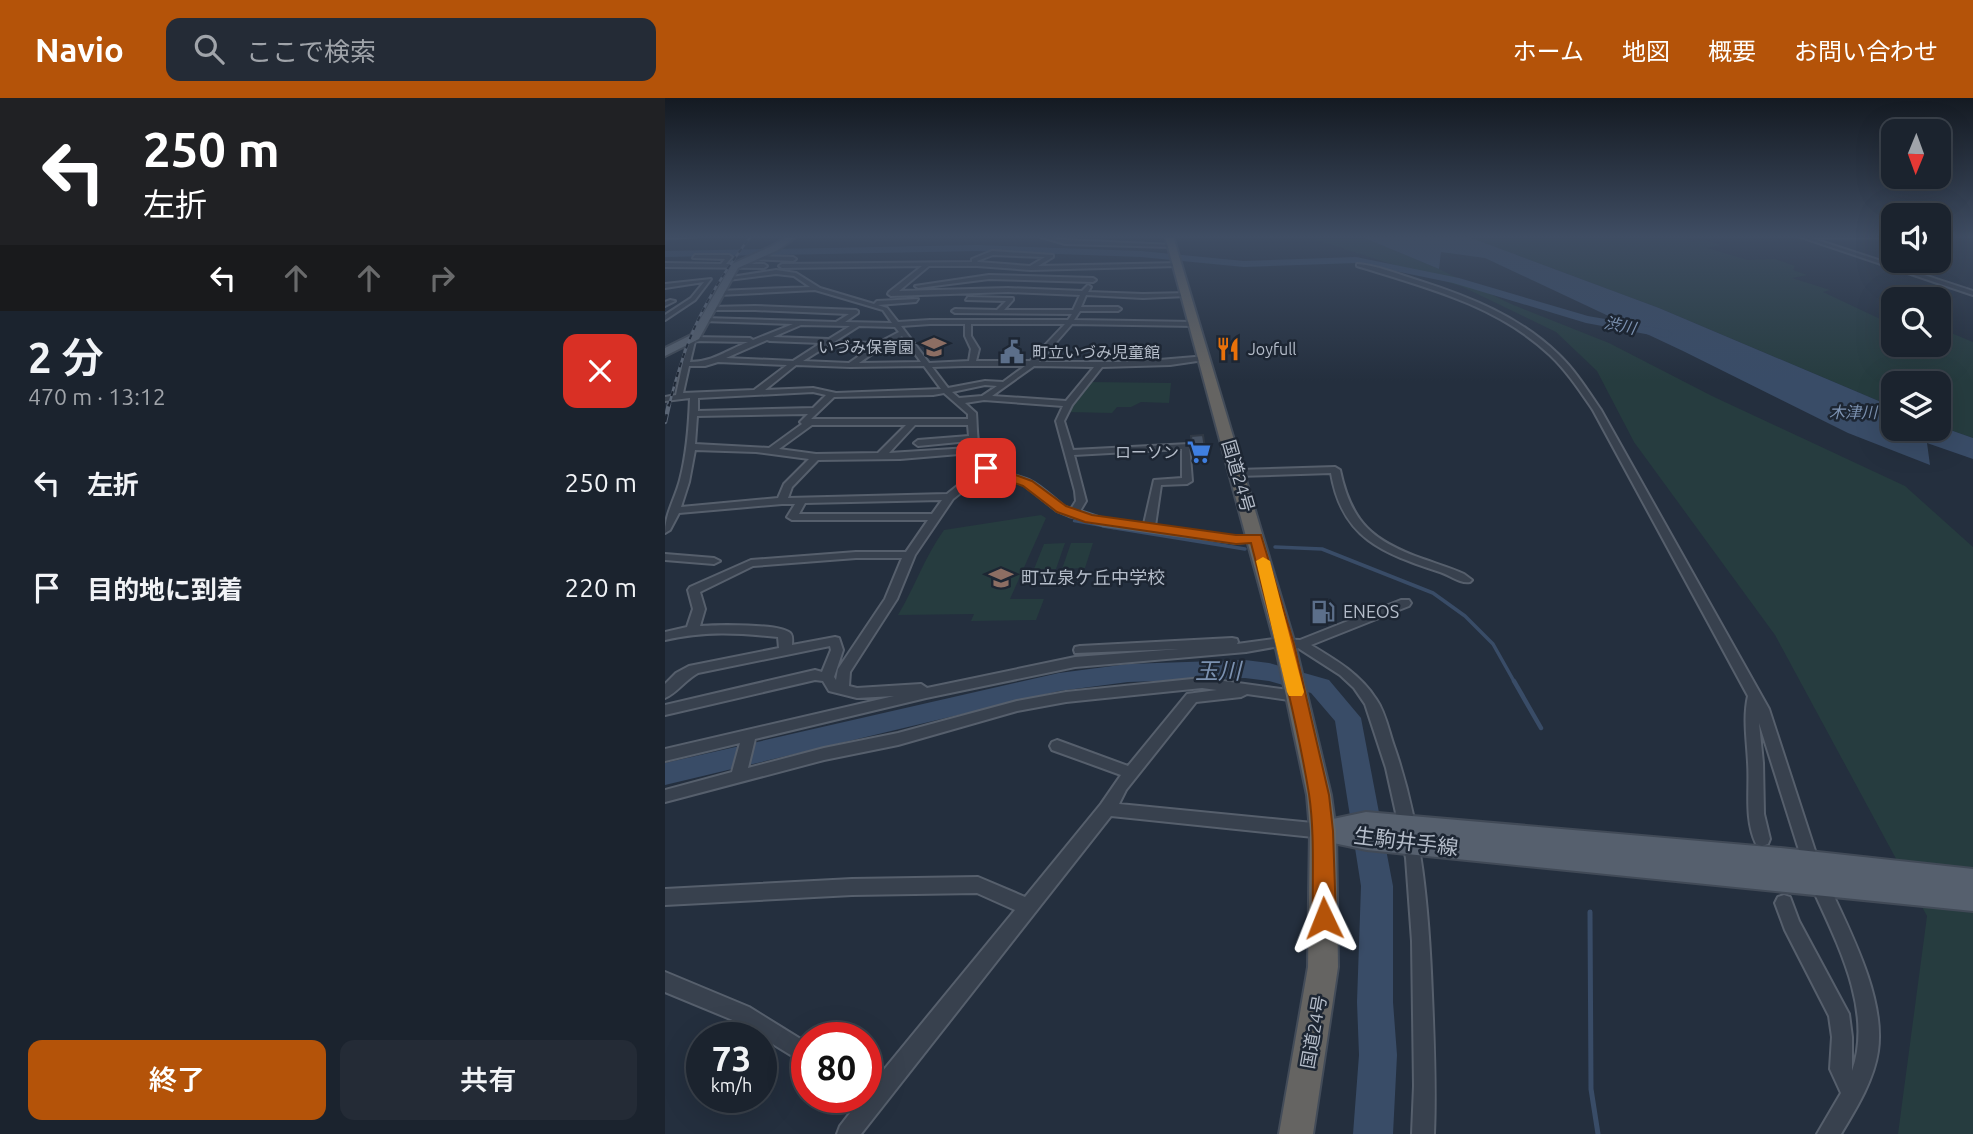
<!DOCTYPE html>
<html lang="ja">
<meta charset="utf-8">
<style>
body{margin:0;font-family:Ubuntu,"Noto Sans JP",sans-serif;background:#242b36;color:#f1f3f6;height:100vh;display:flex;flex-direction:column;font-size:26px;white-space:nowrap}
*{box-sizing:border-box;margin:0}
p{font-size:23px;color:#a0a4aa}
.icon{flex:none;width:38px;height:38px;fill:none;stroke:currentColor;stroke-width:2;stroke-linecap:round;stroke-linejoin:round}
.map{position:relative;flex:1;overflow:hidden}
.side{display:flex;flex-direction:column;background:#1b232e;width:665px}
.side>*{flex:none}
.hud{background:#202124;color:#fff;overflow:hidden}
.needle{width:46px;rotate:181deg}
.tools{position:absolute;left:1216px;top:21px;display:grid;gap:14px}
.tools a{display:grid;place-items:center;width:70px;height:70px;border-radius:14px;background:#1b232e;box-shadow:0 7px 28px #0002,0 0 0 2px #39404a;font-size:35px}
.speed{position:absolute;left:21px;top:924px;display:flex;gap:14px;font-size:35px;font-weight:700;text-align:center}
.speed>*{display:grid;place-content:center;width:91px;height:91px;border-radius:50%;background:#1b232e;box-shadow:0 7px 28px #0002,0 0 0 2px #39404a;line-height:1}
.speed small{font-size:18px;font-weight:400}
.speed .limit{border:10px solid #d22;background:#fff;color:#111}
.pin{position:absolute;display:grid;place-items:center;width:60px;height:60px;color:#fff;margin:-30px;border-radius:14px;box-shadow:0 4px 10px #0006}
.me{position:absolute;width:77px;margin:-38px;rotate:358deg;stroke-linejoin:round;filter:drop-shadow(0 0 5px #0008)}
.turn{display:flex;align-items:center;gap:24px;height:147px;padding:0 28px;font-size:32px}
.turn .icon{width:91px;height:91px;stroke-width:2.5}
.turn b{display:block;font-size:49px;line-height:60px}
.lanes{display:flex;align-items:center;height:66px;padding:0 28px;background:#0003;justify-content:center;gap:35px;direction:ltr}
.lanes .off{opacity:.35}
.round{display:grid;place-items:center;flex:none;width:74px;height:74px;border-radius:14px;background:#242b36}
.overview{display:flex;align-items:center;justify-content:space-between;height:119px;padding:0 28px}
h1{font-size:42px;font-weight:600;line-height:52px}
.action{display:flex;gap:14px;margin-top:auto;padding:14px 28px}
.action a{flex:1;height:80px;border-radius:14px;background:#b45309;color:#fff;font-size:28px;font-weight:600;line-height:80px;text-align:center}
.action a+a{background:#242b36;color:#f1f3f6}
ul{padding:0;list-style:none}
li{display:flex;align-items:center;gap:21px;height:105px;padding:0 28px}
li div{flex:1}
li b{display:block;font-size:26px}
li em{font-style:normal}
header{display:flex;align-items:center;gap:42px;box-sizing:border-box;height:98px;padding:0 35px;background:#b45309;color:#fff}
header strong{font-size:33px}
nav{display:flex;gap:38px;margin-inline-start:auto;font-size:24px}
.search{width:490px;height:63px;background:#242b36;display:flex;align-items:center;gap:18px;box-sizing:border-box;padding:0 24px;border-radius:14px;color:#a0a4aa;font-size:26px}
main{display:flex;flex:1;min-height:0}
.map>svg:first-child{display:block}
</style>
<header>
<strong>Navio</strong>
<div class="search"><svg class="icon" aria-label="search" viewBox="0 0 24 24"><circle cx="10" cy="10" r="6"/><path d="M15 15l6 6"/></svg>ここで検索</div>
<nav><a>ホーム</a><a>地図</a><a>概要</a><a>お問い合わせ</a></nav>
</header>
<main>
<section class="side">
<div class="hud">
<div class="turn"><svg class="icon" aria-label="left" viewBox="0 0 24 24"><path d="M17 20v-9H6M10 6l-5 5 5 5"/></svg><div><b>250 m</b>左折</div></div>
<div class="lanes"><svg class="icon" aria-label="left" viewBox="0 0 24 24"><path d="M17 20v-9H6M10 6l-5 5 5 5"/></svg><svg class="icon off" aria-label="ahead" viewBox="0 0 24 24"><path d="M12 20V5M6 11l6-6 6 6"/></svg><svg class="icon off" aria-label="ahead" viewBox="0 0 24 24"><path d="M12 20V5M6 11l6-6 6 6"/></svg><svg class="icon off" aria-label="right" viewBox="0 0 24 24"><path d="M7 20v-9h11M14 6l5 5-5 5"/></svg></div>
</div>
<div class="overview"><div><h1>2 分</h1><p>470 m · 13:12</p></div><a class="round" style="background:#d93025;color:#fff"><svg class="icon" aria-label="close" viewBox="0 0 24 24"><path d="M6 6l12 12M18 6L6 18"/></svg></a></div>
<ul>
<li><svg class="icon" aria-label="left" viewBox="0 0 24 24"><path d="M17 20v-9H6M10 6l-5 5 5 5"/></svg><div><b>左折</b></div><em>250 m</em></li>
<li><svg class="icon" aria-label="arrive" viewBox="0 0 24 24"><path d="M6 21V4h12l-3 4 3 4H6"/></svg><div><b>目的地に到着</b></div><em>220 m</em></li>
</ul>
<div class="action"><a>終了</a><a>共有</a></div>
</section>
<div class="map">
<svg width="1308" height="1036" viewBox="0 0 1308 1036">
<rect width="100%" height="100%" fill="#242f3e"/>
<!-- green -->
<path fill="#263c3f" d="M639,138H695L774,171L846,206L944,245L1047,298L1240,388L1308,449V1036H1233L1262,818L1110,537L969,344L932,273L891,234L798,189Z
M801,138H1014L1026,144L1040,142L1056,147L1042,150L1083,162L1110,161L1130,168L1128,172L1142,177L1127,180L1165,192L1158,194L1228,227V247H1274V230L1308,244V340L1274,328V285H1228V309L994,210Z
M426,284L506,285L504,305L476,304L466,309H452L447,315L402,314Z
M376,417L381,420L345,501H379L371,522L306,523L309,516L233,517C250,489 259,460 279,432Z
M400,445L391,471H369L379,446Z
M406,445H428L420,470L397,471Z"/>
<!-- water -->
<path fill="#394c67" d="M695,138H801L994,210L1228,309V331H1274V328L1308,340V361L1262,345L1265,367L1183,335L1018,253L820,160L776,154L774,171Z"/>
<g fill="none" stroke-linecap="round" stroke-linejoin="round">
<!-- stream-far3 -->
<path stroke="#394c67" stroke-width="2.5" d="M409,423L449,430"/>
<!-- stream-far2 -->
<path stroke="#394c67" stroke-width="3.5" d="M438,428L580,451
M610,449L657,451L768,495L800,518L828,546L850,585"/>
<!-- stream-far1 -->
<path stroke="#394c67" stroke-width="4.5" d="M849,583L876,630"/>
<!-- stream -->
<path stroke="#394c67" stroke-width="5" d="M925,814L926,991L933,1036"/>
<!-- river -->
<path fill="#394c67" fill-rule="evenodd" d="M312,147L476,153L579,163L691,159L794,180L923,218L1002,232L1008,236L1002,240L921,225L788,185L691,165L579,169L476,159L312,153L0,159V153Z
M580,562L604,565L664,582L696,620L728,788V904L732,957L728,1036H688L694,957L692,904L696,788L670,623L646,595L604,583L580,580L463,584L394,593L0,687V665L394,575L463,566Z"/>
<!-- minor casing -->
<g stroke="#565f6c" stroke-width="4">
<path id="minor" d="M0,138H40L0,140Z
M373,138L400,142L509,147L506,149L400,146Z
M1133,138H1140L1308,193V197Z
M1149,138H1228V139L1152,140Z
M327,153L388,157V159L373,168L514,165L512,168L366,172L312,168H264L234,193L343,190L417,193L423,187L426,189L423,194L478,196L523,195L521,198L478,200L421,197L416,209H453L456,211L453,213H415L409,222L529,224L532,226L529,228L407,226L374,264H470L542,258L543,260L539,262L505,267L437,269L407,307L399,323L408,352L524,346L527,383L522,386L496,387L490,428L571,439L591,437L596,440L591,443L571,445L438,427L404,418L392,413L359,387L323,373L288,401L250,457L232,501L185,574L184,588L192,590L256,586L262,590L410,559L514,551L410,555L409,552L410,549L415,548L567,540L572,541L573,544L572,546L609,541L635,542L736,502H744L746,505L744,508L646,547C671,562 695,576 711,601C721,615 724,635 730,651C757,730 764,814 767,897C769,944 771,990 769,1036H747L749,988L747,843L741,760L721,670L700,606L689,590L675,577L633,550L609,549L581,554L410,569L261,600L90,641L83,670L159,650L233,635L352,603L401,594L537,580L631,593L636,594L638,598L636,602L631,603L582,596L576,599L531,604L461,692L454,706L658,726L664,728L666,733L664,738L658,740L446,718L196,1036H172L175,1028L195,1002L193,999H201V982L208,985L350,812L312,795L187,797L0,807V791L187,781L313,779L360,799L436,706L456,677L387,652L385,648L387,644L392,642L463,668L522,596L552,592L537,590L401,604L352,613L233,647L159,662L0,704V692L67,674L75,645L0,663V651L229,598L192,600L164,593L158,583L150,582L0,617V607L150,572L157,574L166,552L165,548L33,575C20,582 12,595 0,600V586L11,575L24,568L114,550L113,539C73,535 40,533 0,542V534L22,529L28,511L23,492L25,489L86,462L191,454H241L263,422H127L122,419L130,406H117L14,415L5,432L0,435C0,416 10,401 15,382C22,355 24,328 25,300L0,303V299L11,297L23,241L27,239L85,240L88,242L128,226L37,223V221L39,220L171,224L184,216L90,212H43V210L45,209L90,208L191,212L193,213V215L180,224L227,225L218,212L150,192L54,197L51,195L54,193L145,189L129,178L111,176L63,182L60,180L111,172L131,175L155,190L209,206L212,203L253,201L251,204L213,207L222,210L233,224L265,222H403L407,216L290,215L287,213L290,211L332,212L341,203L301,202L303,199L348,200V202L339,212H408L415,197L343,194L226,198L223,196L224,194L257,168L117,170L114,168L117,166L307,164V161ZM328,157L380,159L365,168L313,164L312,163ZM265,226H300V238L306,251L304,263L264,265L236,228ZM306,226H400L365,263H311L314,251L306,238ZM136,227L185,228L164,241L108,239ZM194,228L230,229L234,234L213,245L169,244ZM237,238L256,264L194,265L217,249ZM102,242L105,243L156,245L128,263L61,260ZM30,243L83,244C62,252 48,264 25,264ZM162,248L207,249L184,265L138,263ZM53,264L122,267L89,292L18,295L24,268H40ZM131,267L185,269L259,268L276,291L171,295L148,290L100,292ZM298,268H360L338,284L320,283L283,290L267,269ZM369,268L429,269L401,303L327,298ZM320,287L332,288L317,298L294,300L287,294ZM148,294L161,297L148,310L33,313V300ZM279,295L303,316V321H146L169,299L268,297ZM319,302L398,308L391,323L410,393L411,403L406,411L400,409C388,400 377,388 364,382C354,378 342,376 332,371C309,359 313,337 311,315L300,305ZM143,316L135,324L137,326L104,350L30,346L32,318ZM147,327H241L213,355L151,356L114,351ZM250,327H303L304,338L253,342L249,345L253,348L304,343V350L224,355ZM517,351V380L489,382L479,426L439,421L415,413L421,403L409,357ZM30,352L91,354L144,361L119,386L113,400L16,409L24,384ZM306,355L316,369L282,396L123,400L127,389L153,362L235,361ZM277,402L267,416H134L140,405ZM191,460H237L220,501L173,571L171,582L169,579L178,552L174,540L170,539L127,547C127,544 128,539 126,536C119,525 49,527 35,528L40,511L35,494L88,468Z
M30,157H64L67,159L61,166H99L102,168L99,170L0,169V165L56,166L60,161L28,160Z
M87,158L128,159L131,161L128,163L85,161Z
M692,166C712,167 735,177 755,183C805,199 855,219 893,256C910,272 923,293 936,312L1104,611L1155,768L1153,773L1147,776L1141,773L1139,768L1094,625L1098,665L1099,716L1105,741L1103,746L1097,748L1091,746C1079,720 1085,692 1083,664C1082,642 1078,620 1083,598L928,312C915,293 902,273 885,257C832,207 760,189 692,168Z
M324,177L428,180L431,182L428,184L324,181L253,190L250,188Z
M46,181L30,202L0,222V217L26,200L39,184L0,190V186Z
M5,202L10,203L0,208V204Z
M670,369L675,372C686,425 708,443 758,461C772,466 786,470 799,476L807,482L805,484C795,486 785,477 775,474C718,455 677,441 666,375L572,378L567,375L572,372Z
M0,456L49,460L55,463L49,466L0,462Z
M1154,777L1160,779C1182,828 1221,898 1213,953C1209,982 1191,1011 1176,1036H1152L1176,995L1165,971L1167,939L1164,918L1120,832L1110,805L1113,799L1119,797L1125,799L1134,823L1184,916L1187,939V973C1209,911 1170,841 1145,785L1148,779Z
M0,874L84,909L142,945V967L70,923L0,894Z"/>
</g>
<!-- primary casing -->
<g stroke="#414a57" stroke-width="4">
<path id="primary" d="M123,138H132L113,152L73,170L34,241L0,258V250L26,237L67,166L107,148Z
M701,714L1116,750L1308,771V813L702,752L649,741L645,733L649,725Z"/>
</g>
<!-- trunk casing -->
<g stroke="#434c59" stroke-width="4">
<path id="trunk" d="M500,138H508L630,546L666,697L671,733L673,869L648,1036H614L643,869L645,733L642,697L610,546Z"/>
</g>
<!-- minor -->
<use href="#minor" fill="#38414e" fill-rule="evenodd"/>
<!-- primary -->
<use href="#primary" fill="#56606e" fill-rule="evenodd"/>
<!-- trunk -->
<use href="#trunk" fill="#656462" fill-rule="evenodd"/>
<!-- rail-far1 casing -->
<g stroke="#5a6575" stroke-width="2.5">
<path id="rail-far1" d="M4,308C21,237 42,196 86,138"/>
</g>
<!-- rail casing -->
<g stroke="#5a6575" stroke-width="4.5">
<path id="rail" d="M0,324L4,306"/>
</g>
<!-- rail-far1 -->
<use href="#rail-far1" stroke="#1d2633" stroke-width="2" stroke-dasharray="5" stroke-linecap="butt"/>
<!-- rail -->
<use href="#rail" stroke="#1d2633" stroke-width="2.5" stroke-dasharray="8" stroke-linecap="butt"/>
</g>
<!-- wall -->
<path fill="#3b4654" d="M538,337L541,360L529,361L526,338Z"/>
<!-- building -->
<path fill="#455162" stroke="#303945" stroke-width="2" d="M538,337L540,350L528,351L526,338Z"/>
<!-- sky -->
<linearGradient id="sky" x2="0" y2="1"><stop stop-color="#141a22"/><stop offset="0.49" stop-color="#3f4d63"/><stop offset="1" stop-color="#3f4d63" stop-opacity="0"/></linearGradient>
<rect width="1308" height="283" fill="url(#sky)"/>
<!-- route -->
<path fill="#b45309" stroke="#753606" stroke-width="2" d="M321,366L367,383L401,408L427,417L571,437H596L629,546L664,697L668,733L671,820L667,828L659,831L651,828L648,820C647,779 650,737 644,696C630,612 607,528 586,445L571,446L420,424L392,414L358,388L316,373L315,370Z"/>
<!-- slow -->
<path fill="#f59e0b" d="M598,459L605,463L639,594L637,598H624L622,594L591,463Z"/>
<!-- icons -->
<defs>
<g id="school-bare" transform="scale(1.89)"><path d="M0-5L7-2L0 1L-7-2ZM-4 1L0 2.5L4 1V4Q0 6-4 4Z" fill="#8d6e63" stroke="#1d2633" stroke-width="2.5" paint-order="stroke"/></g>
<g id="restaurant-bare" transform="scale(1.89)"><path d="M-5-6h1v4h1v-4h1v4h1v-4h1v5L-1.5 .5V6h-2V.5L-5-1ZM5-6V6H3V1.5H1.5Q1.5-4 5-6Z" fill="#e8710a" stroke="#1d2633" stroke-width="2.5" paint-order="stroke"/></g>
<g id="civic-bare" transform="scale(1.89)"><path d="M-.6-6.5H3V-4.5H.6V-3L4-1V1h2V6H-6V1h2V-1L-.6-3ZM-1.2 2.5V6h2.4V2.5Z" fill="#5c6f8a" stroke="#1d2633" stroke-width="2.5" paint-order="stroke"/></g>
<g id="supermarket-bare" transform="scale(1.89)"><path d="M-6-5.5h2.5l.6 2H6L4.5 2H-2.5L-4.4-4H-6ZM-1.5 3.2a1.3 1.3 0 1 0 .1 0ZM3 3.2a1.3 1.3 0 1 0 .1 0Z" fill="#3f7fe0" stroke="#1d2633" stroke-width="2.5" paint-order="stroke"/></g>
<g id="fuel-bare" transform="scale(1.89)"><path d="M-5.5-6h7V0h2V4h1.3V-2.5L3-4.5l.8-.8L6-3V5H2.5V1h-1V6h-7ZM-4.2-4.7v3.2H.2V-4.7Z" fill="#5c6f8a" stroke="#1d2633" stroke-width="2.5" paint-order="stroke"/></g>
</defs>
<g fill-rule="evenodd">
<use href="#school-bare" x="269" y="249"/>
<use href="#restaurant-bare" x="563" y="251"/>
<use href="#civic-bare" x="347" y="254"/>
<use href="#supermarket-bare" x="534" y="354"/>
<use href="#school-bare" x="336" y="480"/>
<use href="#fuel-bare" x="658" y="514"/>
</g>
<g text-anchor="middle" stroke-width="5" stroke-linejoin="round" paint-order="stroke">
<!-- far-water labels -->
<g font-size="16" font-style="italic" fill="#7c92b1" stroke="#1d2633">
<text transform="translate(955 227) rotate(11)" y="6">渋川</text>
<text x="1188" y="320">木津川</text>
</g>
<!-- far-poi labels -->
<g font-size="16" fill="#b4bcc9" stroke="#1d2633" text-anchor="end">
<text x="249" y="255">いづみ保育園</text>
<text x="583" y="257" text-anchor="start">Joyfull</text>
<text x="367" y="260" text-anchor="start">町立いづみ児童館</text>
<text x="514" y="360">ローソン</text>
</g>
<!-- street labels -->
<g font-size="18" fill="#b4bcc9" stroke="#1d2633">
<text transform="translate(573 378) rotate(74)" y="6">国道24号</text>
<text transform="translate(649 934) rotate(-80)" y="6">国道24号</text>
</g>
<!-- poi labels -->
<g font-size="18" fill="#b4bcc9" stroke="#1d2633" text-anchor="start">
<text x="356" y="486">町立泉ケ丘中学校</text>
<text x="678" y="520">ENEOS</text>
</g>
<!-- near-street labels -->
<g font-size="21" fill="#b4bcc9" stroke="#1d2633">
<text transform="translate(741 744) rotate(7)" y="7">生駒井手線</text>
</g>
<!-- near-water labels -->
<g font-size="23" font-style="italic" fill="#7c92b1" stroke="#1d2633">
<text x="553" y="581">玉川</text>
</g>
</g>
</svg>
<div class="tools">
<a><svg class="needle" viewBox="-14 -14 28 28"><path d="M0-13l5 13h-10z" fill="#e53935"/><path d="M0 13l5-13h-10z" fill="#a0a4aa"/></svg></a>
<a><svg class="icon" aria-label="sound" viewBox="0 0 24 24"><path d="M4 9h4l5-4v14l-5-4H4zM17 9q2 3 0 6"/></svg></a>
<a><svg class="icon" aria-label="search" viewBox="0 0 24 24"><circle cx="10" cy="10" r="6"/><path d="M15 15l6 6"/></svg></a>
<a><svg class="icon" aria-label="layers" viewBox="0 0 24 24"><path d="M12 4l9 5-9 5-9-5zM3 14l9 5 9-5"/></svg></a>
</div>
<div class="speed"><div>73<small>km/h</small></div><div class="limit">80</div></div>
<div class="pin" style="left:321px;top:370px;background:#d93025"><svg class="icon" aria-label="arrive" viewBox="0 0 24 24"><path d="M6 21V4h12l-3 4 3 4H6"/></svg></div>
<svg class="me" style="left:659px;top:820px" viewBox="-20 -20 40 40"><path d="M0-17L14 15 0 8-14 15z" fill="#b45309" stroke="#fff" stroke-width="4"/></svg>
</div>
</main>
